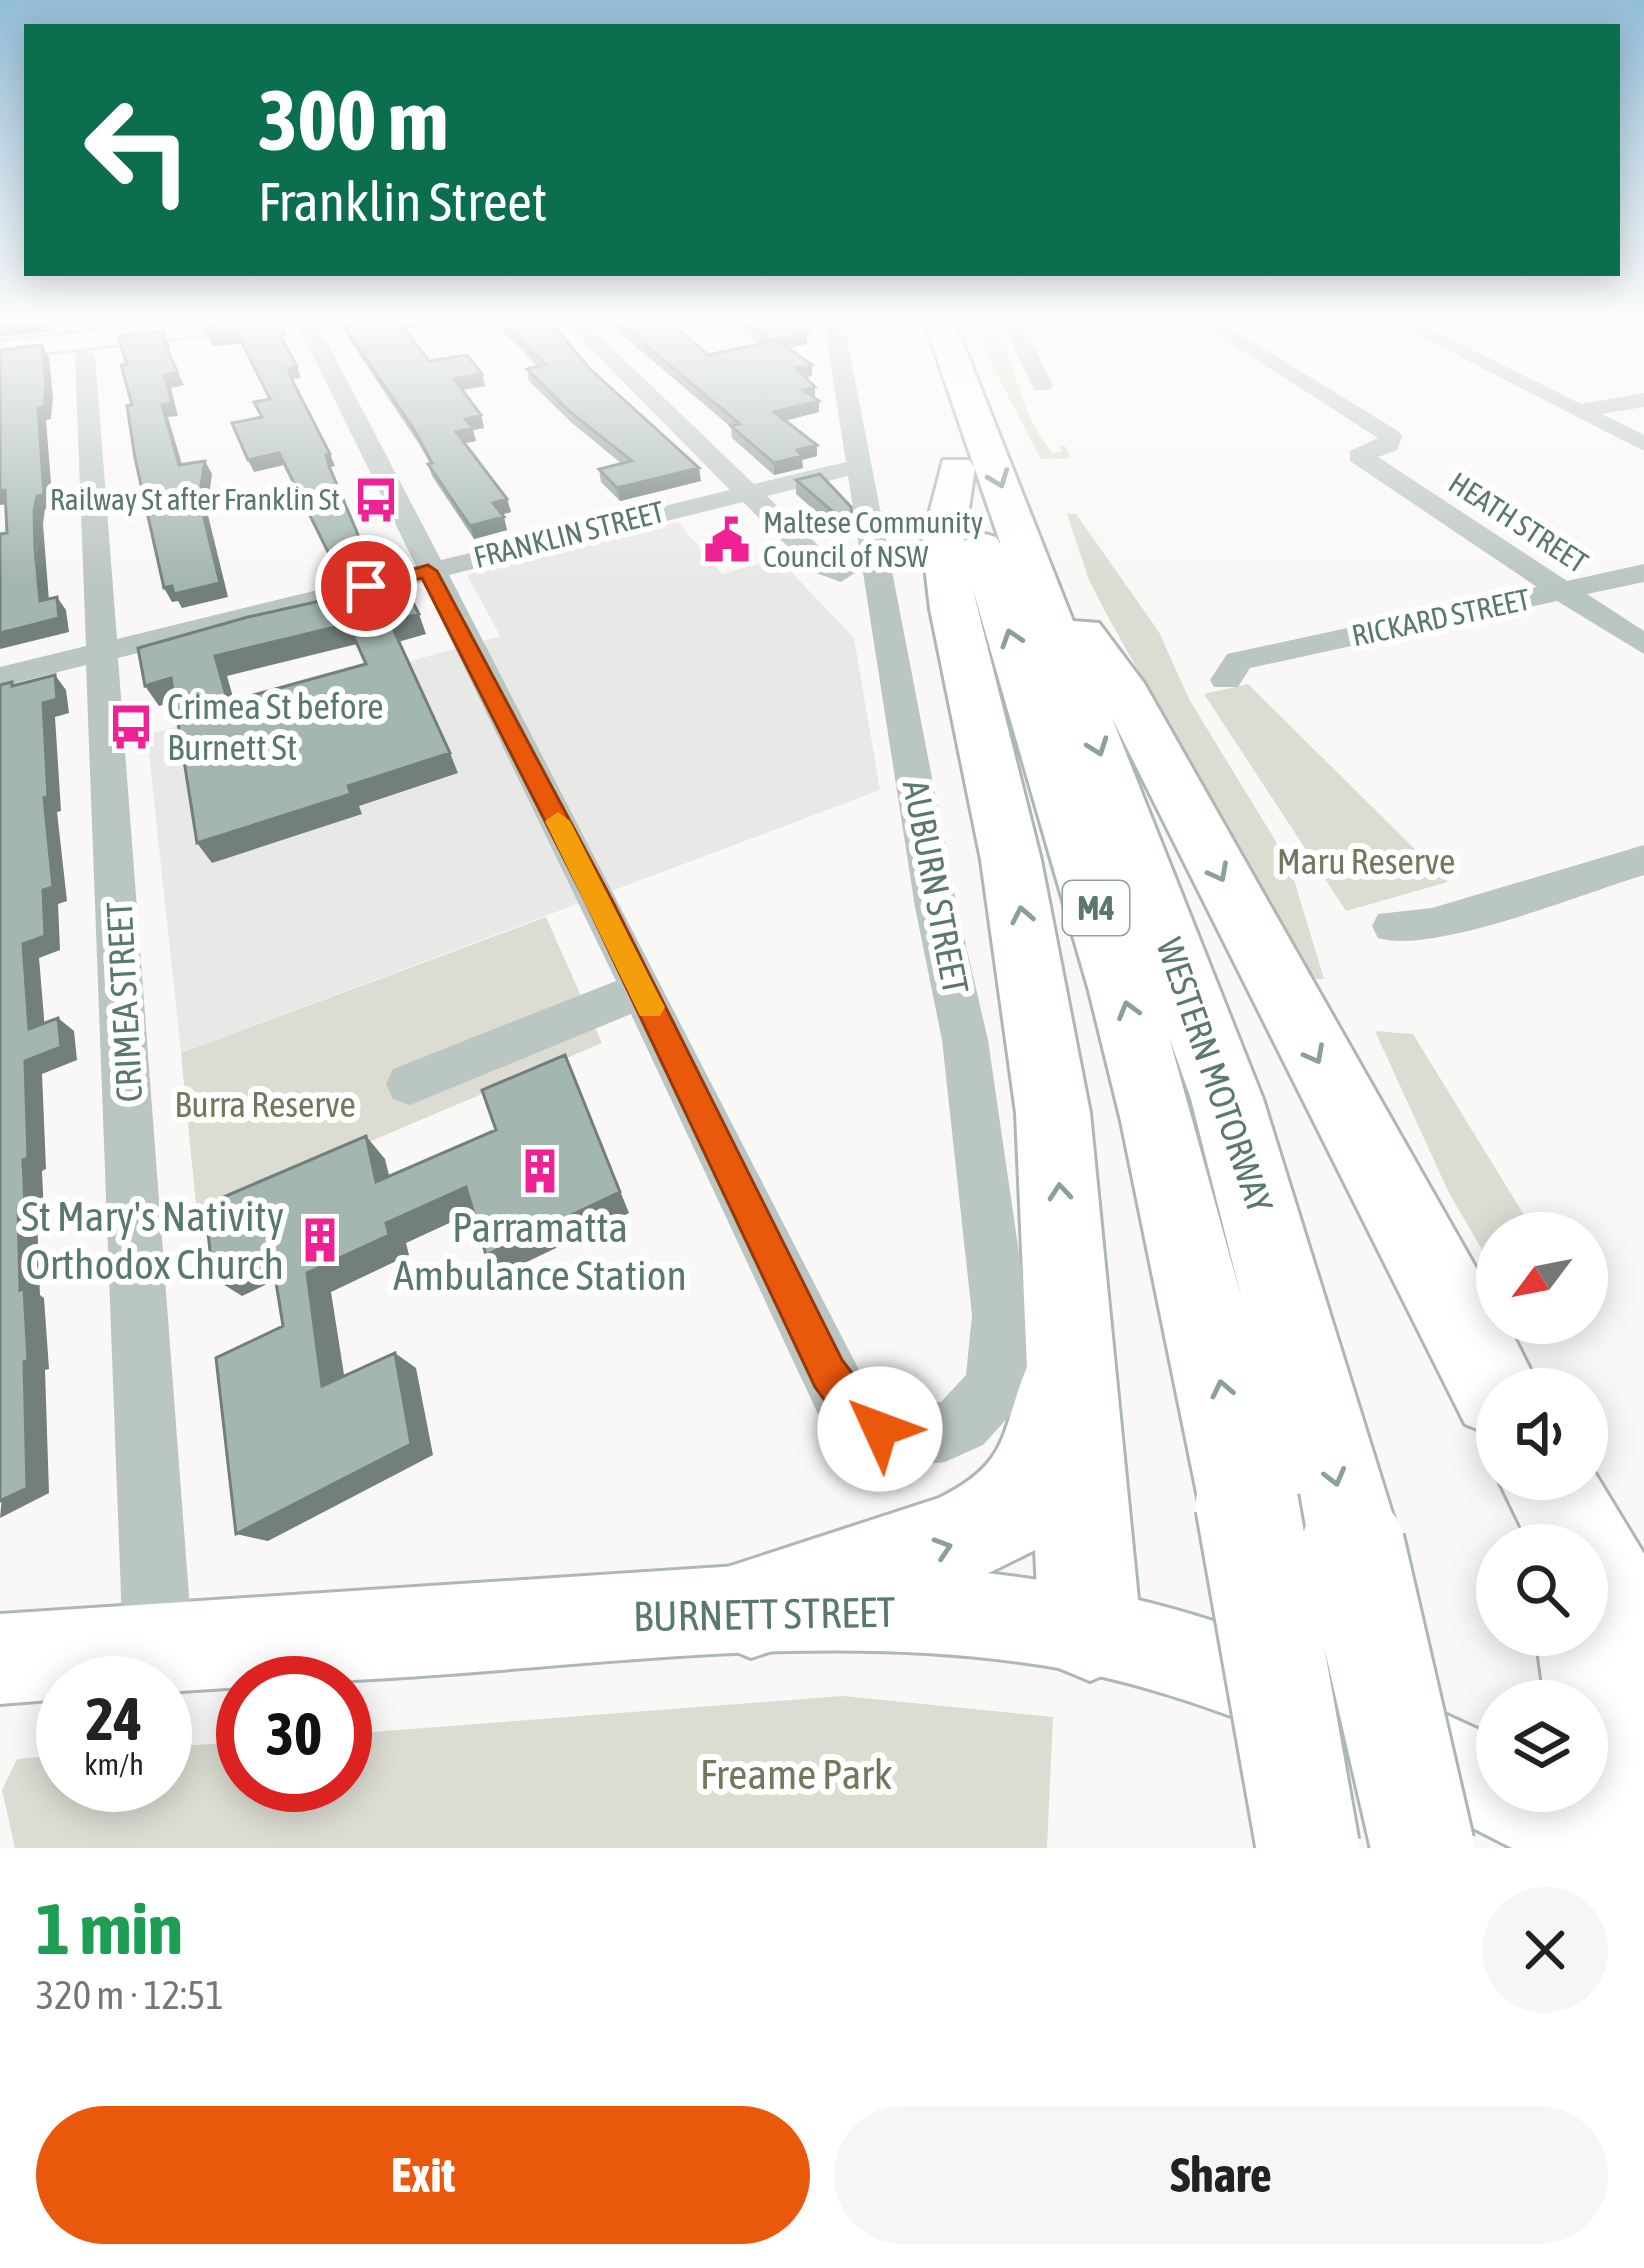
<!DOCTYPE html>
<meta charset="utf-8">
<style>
body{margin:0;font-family:"Asap Condensed",sans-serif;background:#f6f6f6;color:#222;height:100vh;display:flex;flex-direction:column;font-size:45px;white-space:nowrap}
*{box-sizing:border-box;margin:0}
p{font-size:39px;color:#767676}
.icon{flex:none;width:66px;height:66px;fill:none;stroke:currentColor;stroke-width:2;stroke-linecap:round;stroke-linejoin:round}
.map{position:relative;height:1848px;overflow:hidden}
.panel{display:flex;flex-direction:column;background:#fff;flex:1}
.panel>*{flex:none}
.guide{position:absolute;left:24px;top:24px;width:1596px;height:252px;border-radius:0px;box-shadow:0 6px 30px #0003;background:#0b6e4f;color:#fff;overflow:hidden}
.needle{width:78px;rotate:238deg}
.controls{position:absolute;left:1476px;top:1212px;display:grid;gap:24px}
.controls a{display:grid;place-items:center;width:132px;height:132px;border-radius:50%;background:#fff;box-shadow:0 6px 30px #0003;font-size:60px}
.speed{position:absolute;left:36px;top:1656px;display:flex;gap:24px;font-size:60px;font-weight:700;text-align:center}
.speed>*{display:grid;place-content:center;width:156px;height:156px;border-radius:50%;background:#fff;box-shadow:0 6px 30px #0003;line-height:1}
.speed small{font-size:30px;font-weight:400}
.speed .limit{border:18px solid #d22;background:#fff;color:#111}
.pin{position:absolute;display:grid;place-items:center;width:102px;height:102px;color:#fff;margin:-51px;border:6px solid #fff;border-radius:50%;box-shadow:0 3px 12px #0007}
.me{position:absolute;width:132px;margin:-66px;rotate:313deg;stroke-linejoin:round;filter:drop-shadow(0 0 9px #0008)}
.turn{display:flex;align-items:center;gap:42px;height:252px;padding:0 36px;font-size:54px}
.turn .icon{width:156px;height:156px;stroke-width:2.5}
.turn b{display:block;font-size:84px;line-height:102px}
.round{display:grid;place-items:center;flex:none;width:126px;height:126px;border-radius:63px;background:#f6f6f6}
.head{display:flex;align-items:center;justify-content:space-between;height:204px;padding:0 36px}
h1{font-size:72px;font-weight:700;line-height:90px;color:#1e9e55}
.action{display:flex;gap:24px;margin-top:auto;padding:24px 36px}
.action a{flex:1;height:138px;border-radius:72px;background:#ea580c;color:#fff;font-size:48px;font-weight:700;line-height:138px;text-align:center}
.action a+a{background:#f6f6f6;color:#222}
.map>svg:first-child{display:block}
</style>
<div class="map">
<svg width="1644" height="1848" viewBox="0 0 1644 1848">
<rect width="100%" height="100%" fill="#faf8f7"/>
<!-- built -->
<path fill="#e8e9e7" d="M678,522L722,574L778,558L854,638L880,790L181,1053L147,735L500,636L467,575Z"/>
<!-- green -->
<path fill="#dddcd3" d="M970,323H996C1017,366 1021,419 1053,453L1062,452L1059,446H1065L1071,458L1041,459Z
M1067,514H1076L1159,632L1189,699L1289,863L1324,979H1311L1107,615L1089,580Z
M1248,684L1448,882L1346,911L1204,694Z
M546,917L602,1043L197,1215L181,1053Z
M1375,1031L1413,1034L1535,1233H1497V1276L1448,1191Z
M843,1696L1053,1717L1047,1848H15L2,1790L17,1759L63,1755V1785H165V1747L243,1742V1785H345V1734Z"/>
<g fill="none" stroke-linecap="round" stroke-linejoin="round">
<!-- major casing -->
<g stroke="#acb9b5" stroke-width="6">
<path id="major" d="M164,323H246L234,331L0,358V342Z
M769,1564C973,1561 1136,1583 1325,1662L1339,1694L1325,1726L1293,1740C1211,1707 1128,1678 1041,1665C775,1624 509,1683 243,1683V1687L165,1692V1683H63V1699L0,1704V1614Z
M1390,1689L1497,1738V1791H1587V1783L1643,1813L1644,1848H1512L1357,1769L1343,1736L1357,1703Z"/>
</g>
<!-- highway casing -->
<g stroke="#adb8b4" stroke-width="6">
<path id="highway" d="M925,323H955L1073,621L1099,623L1144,683L1497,1305V1323H1507L1540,1389H1497V1437L1465,1424L1112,718L1263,1099L1402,1545L1388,1580L1353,1594L1318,1580L1294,1505L1281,1537L1247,1551L1213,1537L1199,1503L1121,1121L1089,991L972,586L1041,860L1090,1113L1141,1630L1126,1666L1090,1681L1054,1666L1039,1630L1035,1550L950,1592L751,1658L715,1643L700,1607L715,1571L939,1498C1012,1462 1000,1432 1027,1367L1016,1113L981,860L930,609L922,541L943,460H969L975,468L964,541L981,533L996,537L1001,545ZM1169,1037L1191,1099L1242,1300Z
M1587,1460L1644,1554V1848L1546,1845L1547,1791H1587V1701H1545L1536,1635H1587V1545H1530L1498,1479H1587Z"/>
</g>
<!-- minor -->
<path fill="#bac6c2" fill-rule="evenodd" d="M297,323H317L441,560L730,490L565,323H586L754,484L846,462L824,323H844L957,907L988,1040L1028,1315L1027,1367L1011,1414L983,1445L945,1462L904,1467L840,1438L818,1414L631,1014L410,1105L393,1099L386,1084L393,1069L616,981L423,582L118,658L193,1649L182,1673L157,1683L134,1673L123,1649L86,665L0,687V667L86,646L75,355L85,349L95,355L117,639L416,566ZM848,476L915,907L942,1040L972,1315L966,1375L941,1402C902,1406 887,1400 860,1372L449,575L743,502L813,572L841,582L855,573L833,560L767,496Z
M1002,323H1022L1053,385L1050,390H1034Z
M1199,323H1222L1398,431L1402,436L1397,450L1378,457L1567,581L1644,564V582L1587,594L1644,631V654L1557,601L1250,668L1238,687H1214L1210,680L1227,654L1537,587L1350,461V451L1378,438Z
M1394,323H1419L1581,404L1644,393V407L1602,414L1644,435V451Z
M1644,845V875C1584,893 1433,955 1378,938L1372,926L1378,914L1432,908Z"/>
<!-- major -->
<use href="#major" fill="#fff" fill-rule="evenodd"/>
<!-- highway -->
<use href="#highway" fill="#fff" fill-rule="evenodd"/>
<!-- highway-bridge casing -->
<g stroke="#adb8b4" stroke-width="108" stroke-linecap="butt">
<path id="highway-bridge" d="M1247,1503L1308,1848
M1353,1545L1423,1848"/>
</g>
<!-- highway-bridge -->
<use href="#highway-bridge" stroke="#fff" stroke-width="102"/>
</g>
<!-- wall -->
<path fill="#8c9d96" d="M340,323H448L404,329L429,361L482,374L485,386L462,390L481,415L484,428L473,430L476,441L465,443L507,499L511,512L502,514L507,530L474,539L432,476L428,464L430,463L419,444L349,339L345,329Z
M495,323H552L589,368L701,481L620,501L601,482L599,469L622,464L572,423L529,381L527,369L538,367Z
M608,323H672L708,355L760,344L732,323H802L799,326L807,344L787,348L812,365V376L805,377L815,398L819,401V412L785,421L817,456L802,460L803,468L774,475L732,438L731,427Z
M796,480L852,515V528L844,536L796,494Z"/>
<!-- shaded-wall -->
<path fill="#727f7a" d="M18,323H51L54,331L0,337V325Z
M398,323H448L400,329Z
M164,331L169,343L170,355L164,343Z
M237,333L242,344L213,346L208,335Z
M807,333V344L771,352V341Z
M42,345L49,357L53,397L51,419L46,420L53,508L45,509L43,524L50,614L40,601L34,511Z
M812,365V376L796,379V368Z
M297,366L301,378L293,379L288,368Z
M178,373L184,385L171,388L178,416L168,417L186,478L179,465L162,405L164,375Z
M482,374L485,386L457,391L454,379Z
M815,387V398L803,390Z
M819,401V412L774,423V412Z
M481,415L484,428L473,430L476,441L460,444L456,432L465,419Z
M817,445V456L802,460L803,468L774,475V463L797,450Z
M279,453L284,465L254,472L248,460Z
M330,454L335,466L331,467L326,455Z
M205,461L212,474L207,511L228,597L182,608L178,601L172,602L164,588Z
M699,468L701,481L620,501L617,488Z
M5,490L14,503L0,505V491Z
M507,499L511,512L497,516L493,503Z
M852,515V528L844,536L845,522Z
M504,517L507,530L474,539L470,526Z
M364,549L370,562L337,571L331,558Z
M57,597L66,610L69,632L0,649V633Z
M419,614L426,634L398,642L390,622Z
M348,624L357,644L227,676L240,722L228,702L215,656Z
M55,675L66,690L69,713L55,717L61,811L57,812L67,901L58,904L60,950L39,958L46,1042L29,1029L23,944L43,890V703Z
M171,678L184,698L159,706L145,686Z
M450,753L458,773L359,806L362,814L212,863L197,843L348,786Z
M58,1018L74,1031L77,1060L42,1074L46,1169L42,1171L44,1215L37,1218L40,1295L44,1298L49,1369L45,1370L49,1493L0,1518L20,1290L18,1207L23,1160L25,1061Z
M575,1080L629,1213L502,1274L486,1255Z
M366,1136L385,1159L396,1203L376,1182Z
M466,1187L482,1208L406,1243L409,1255L331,1292L348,1400L322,1386L307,1273L386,1223Z
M271,1251L297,1270L242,1296L213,1278Z
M395,1353L416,1368L433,1455L268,1541L236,1534Z"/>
<!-- building -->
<path fill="#a3b6af" stroke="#727f7a" stroke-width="3" fill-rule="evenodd" d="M232,323H279L285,335L280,336L297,366L288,368L293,382L330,454L326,455L329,466L364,549L331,558L279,453L248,460L232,423L262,417L254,402L270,399L237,333L208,335L204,327Z
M346,323H400L429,361L467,355L482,374L454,379L481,415L465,419L473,428L456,432L507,499L493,503L504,517L470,526L428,464L432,463L415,431L345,328L350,327Z
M503,323H552L589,368L699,468L617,488L599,469L632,461L569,411L527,369L546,365Z
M619,323H672L708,355L777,340L812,365L796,368L815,387L803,390L819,401L774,412L817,445L797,450L802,456L774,463L731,426L740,424Z
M746,323H796L807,333L771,341Z
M164,331V343L178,373L164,375L172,403L162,405L179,465L205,461L199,498L220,583L174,594L172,586L164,588L135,458L127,406L132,405L121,365L127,364L118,336Z
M42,345L46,385L44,407L38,408L44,495L37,496L34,511L35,548L40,601L57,597L59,618L0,633V534L7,533L5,490L0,491V350Z
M820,474L851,507L852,515L845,522L796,480Z
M402,582L419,614L390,622L450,753L348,786L351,794L197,843L171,678L145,686L138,648L248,617L329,599L331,603ZM348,624L366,664L228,702L215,656Z
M55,675L57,699L43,703L48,796L44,798L53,887L43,890L45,936L23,944L29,1029L58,1018L61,1047L25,1061L28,1158L23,1160L25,1204L18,1207L20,1290L24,1288L28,1361L24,1362L27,1488L0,1501V685L12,682V686Z
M565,1055L620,1192L486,1255L466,1187L386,1223L389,1235L307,1273L322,1386L395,1353L411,1444L236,1534L216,1358L283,1326L271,1251L213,1278L205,1205L366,1136L376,1182L496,1130L482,1090Z"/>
<!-- one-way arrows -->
<defs><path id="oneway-chevron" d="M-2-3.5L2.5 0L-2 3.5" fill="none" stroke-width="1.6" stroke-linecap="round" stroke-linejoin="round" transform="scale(3)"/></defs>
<g stroke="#8ba09a">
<use href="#oneway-chevron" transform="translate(999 479) rotate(69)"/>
<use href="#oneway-chevron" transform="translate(1011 638) rotate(-108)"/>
<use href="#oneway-chevron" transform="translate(1098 747) rotate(70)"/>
<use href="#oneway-chevron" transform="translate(1219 873) rotate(62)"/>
<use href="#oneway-chevron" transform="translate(1022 915) rotate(-101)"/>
<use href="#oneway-chevron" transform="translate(1128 1010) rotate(-106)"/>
<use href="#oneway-chevron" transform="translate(1315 1055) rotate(62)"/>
<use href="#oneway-chevron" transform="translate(1060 1192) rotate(-95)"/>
<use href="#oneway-chevron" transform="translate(1222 1389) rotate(-102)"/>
<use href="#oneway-chevron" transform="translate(1335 1477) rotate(75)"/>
<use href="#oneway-chevron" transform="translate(943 1548) rotate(-18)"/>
</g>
<!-- sky -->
<linearGradient id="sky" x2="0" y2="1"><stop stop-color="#94bdd8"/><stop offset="0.55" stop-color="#fdfcfb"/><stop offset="1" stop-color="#fdfcfb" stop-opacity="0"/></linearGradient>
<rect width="1644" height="582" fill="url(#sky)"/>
<!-- route -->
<path fill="#ea580c" stroke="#983908" stroke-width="3" d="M428,565L437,571L612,900L842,1360L875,1403L894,1415L899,1429L894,1443L880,1449L847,1431L815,1387L585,900L422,578L366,592L356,586Z"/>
<!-- slow -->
<path fill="#f59e0b" d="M558,812L570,821L660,998L665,1007L660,1016H640L545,821Z"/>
<!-- icons -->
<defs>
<g id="bus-bare" transform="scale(3.6)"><path d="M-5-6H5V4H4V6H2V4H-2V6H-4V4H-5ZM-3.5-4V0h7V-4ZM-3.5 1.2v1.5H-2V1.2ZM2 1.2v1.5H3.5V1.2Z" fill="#f02195" stroke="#fff" stroke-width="2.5" paint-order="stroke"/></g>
<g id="civic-bare" transform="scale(3.6)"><path d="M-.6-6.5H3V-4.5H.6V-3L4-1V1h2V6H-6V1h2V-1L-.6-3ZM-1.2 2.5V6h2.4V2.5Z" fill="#f02195" stroke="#fff" stroke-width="2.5" paint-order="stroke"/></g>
<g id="building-bare" transform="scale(3.6)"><path d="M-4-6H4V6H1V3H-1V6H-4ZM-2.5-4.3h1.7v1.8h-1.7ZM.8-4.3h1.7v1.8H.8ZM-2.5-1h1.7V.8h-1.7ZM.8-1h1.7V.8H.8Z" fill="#f02195" stroke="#fff" stroke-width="2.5" paint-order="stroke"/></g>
</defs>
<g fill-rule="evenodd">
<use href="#bus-bare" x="376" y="500"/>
<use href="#civic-bare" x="727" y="540"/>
<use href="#bus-bare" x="131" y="727"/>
<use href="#building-bare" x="540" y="1171"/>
<use href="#building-bare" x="320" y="1240"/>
</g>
<g text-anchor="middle" stroke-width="12" stroke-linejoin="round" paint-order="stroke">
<!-- far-poi labels -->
<g font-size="30" fill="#59786e" stroke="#fff" text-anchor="end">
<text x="340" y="510">Railway St after Franklin St</text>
<text x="763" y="533" text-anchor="start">Maltese Community<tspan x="763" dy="34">Council of NSW</tspan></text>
</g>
<!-- far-street labels -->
<g font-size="30" fill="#59786e" stroke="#fff">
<text transform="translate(1518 523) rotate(33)" y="10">HEATH STREET</text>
<text transform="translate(569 535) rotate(-14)" y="10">FRANKLIN STREET</text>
<text transform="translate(1441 618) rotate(-12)" y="10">RICKARD STREET</text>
</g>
<!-- shield labels -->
<rect fill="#fff" stroke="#8ba09a" stroke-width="3" x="1063" y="881" width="66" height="54" rx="9"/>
<g font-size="33" font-weight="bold" fill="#59786e">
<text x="1096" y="920">M4</text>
</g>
<!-- poi labels -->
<g font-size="36" fill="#59786e" stroke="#fff" text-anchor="start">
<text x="167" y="719">Crimea St before<tspan x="167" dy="41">Burnett St</tspan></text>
</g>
<!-- park labels -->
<g font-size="36" fill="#76765e" stroke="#fff">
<text x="1366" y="874">Maru Reserve</text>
<text x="265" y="1117">Burra Reserve</text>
</g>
<!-- street labels -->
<g font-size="36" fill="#59786e" stroke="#fff">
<text transform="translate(936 887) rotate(79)" y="13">AUBURN STREET</text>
<text transform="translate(124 1002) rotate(-93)" y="13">CRIMEA STREET</text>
<text transform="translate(1215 1075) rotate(71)" y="13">WESTERN MOTORWAY</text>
</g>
<!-- near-poi labels -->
<g font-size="42" fill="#59786e" stroke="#fff" text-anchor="end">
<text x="284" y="1231">St Mary's Nativity<tspan x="284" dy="48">Orthodox Church</tspan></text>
<text x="540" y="1242" text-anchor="middle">Parramatta<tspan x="540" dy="48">Ambulance Station</tspan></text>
</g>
<!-- near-street labels -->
<g font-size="42" fill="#59786e" stroke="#fff">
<text transform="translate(764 1614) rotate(-1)" y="15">BURNETT STREET</text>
</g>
<!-- near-park labels -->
<g font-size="42" fill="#76765e" stroke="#fff">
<text x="796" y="1789">Freame Park</text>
</g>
</g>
</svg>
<div class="controls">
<a><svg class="needle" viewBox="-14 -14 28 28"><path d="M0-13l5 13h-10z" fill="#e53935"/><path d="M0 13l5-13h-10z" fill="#767676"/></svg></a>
<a><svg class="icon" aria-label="sound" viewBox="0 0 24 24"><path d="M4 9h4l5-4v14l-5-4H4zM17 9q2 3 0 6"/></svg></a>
<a><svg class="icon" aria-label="search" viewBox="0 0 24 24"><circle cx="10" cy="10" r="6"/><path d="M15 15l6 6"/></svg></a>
<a><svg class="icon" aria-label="layers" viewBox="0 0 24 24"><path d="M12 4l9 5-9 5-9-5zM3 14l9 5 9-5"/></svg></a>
</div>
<div class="speed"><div>24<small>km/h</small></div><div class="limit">30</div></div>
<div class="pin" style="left:366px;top:586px;background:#d93025"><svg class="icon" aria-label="arrive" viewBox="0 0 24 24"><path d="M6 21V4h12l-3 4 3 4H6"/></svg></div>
<svg class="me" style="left:880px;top:1429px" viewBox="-20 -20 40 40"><circle r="19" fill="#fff"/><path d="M0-13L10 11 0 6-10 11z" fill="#ea580c"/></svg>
<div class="guide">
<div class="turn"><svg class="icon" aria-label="left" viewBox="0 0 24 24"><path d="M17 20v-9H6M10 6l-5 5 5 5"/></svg><div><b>300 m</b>Franklin Street</div></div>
</div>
</div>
<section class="panel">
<div class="head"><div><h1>1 min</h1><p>320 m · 12:51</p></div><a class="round"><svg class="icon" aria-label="close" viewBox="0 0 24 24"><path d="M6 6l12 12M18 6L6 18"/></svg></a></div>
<div class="action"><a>Exit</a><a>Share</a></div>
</section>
